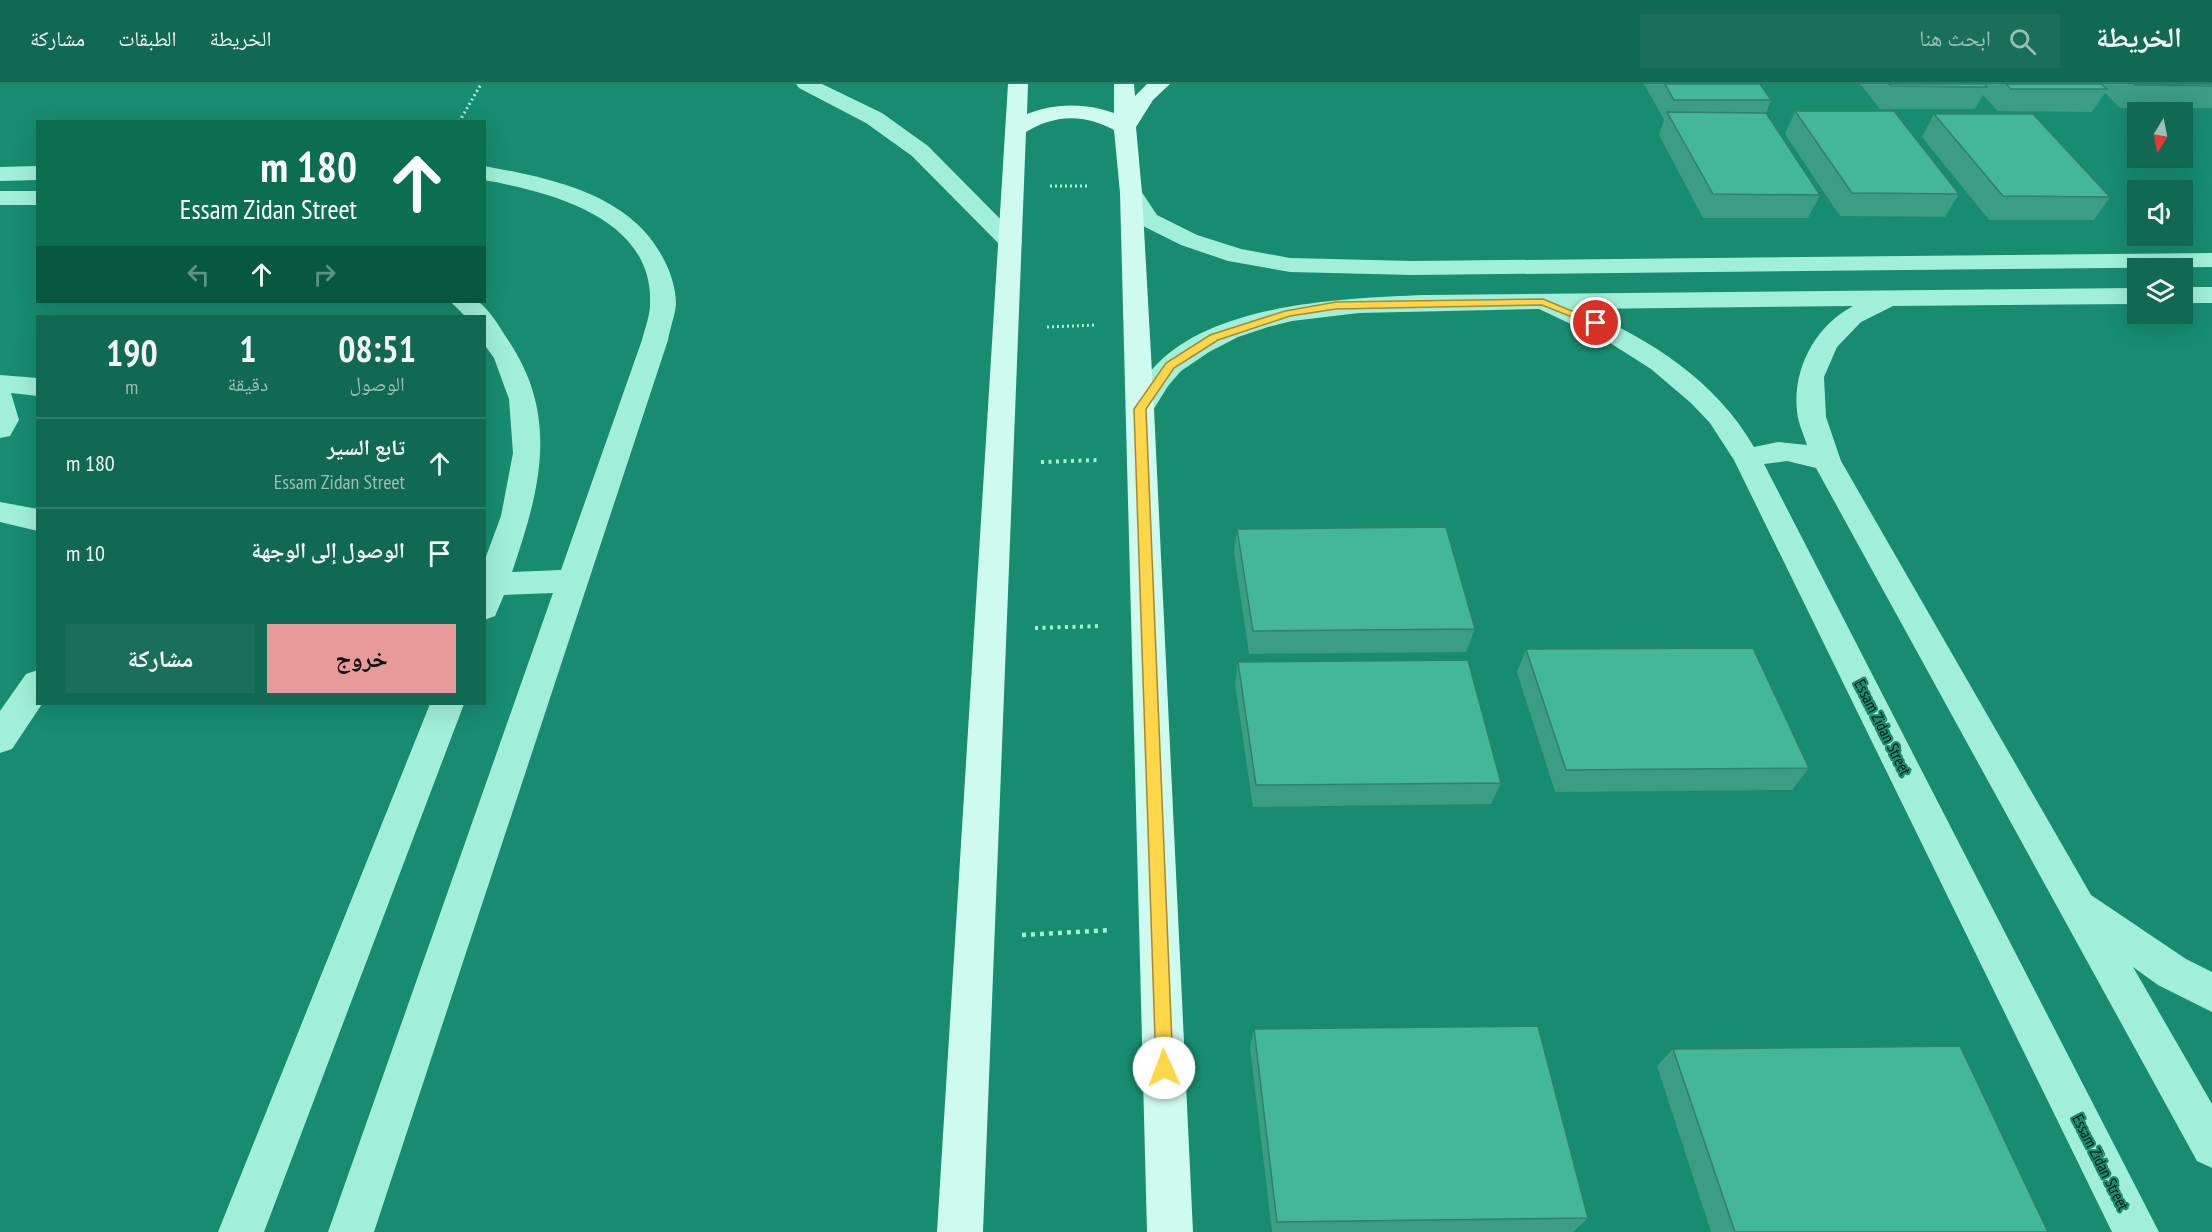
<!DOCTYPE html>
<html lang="ar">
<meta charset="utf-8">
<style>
body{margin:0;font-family:"PT Sans Narrow","Noto Naskh Arabic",sans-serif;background:#1a6f5a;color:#f1f3f6;direction:rtl;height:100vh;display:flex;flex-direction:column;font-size:22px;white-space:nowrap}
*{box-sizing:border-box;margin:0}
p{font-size:20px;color:#9cbfb8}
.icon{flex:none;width:33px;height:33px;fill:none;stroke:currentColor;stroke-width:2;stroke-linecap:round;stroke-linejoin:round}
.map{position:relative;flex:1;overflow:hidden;direction:ltr}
.sheet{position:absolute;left:36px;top:231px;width:450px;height:390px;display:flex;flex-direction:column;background:#116953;border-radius:0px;box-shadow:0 6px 24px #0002;direction:rtl}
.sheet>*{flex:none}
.hud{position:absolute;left:36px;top:36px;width:450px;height:183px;border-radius:0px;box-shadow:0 6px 24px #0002;direction:rtl;background:#0b6e4f;color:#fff;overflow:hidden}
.needle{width:39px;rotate:190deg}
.buttons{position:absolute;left:2127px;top:18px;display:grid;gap:12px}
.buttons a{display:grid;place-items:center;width:66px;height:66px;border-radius:0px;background:#116953;box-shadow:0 6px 24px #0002;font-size:30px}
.pin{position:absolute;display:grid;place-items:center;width:51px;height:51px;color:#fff;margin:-26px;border:3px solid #fff;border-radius:50%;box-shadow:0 2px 6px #0007}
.me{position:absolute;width:66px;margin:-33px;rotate:358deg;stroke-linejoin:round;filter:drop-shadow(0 0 4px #0008)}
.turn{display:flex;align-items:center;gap:21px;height:126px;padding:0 30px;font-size:27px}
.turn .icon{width:78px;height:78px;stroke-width:2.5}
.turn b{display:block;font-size:42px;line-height:51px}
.lanes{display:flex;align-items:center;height:57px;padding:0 30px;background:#0003;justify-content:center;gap:30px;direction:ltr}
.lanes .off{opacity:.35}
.eta{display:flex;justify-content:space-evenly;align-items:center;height:102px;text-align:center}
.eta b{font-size:36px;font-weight:800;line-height:42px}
.action{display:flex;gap:12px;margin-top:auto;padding:12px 30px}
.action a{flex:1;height:69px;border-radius:0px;background:#e69b98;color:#111;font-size:24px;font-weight:800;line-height:69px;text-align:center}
.action a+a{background:#1a6f5a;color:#f1f3f6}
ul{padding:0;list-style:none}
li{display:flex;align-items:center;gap:18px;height:90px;padding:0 30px;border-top:2px solid #307c6a}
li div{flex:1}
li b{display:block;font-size:22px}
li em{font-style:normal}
header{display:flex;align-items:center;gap:36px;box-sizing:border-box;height:84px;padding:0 30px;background:#116953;border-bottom:2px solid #307c6a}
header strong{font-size:28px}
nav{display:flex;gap:33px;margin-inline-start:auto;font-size:21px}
.search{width:420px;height:54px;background:#1a6f5a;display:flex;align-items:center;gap:15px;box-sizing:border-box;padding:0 21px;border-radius:0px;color:#9cbfb8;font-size:22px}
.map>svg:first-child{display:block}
</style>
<header>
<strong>الخريطة</strong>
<div class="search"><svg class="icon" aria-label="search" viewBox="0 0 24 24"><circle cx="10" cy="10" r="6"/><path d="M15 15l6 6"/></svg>ابحث هنا</div>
<nav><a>الخريطة</a><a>الطبقات</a><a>مشاركة</a></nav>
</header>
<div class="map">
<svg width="2212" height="1148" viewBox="0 0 2212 1148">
<rect width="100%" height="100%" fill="#178c6f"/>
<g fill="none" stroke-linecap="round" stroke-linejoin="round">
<!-- path-far2 -->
<path stroke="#a1efda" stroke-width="3" stroke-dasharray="2 3" stroke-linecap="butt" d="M459,38L481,0
M1050,102H1090
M1047,243L1097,241"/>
<!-- path-far1 -->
<path stroke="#a1efda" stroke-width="4" stroke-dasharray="3 4.5" stroke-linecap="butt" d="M1041,378L1099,376
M1035,544L1102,542"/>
<!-- path -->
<path stroke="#a1efda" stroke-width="4.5" stroke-dasharray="4 5" stroke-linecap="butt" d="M1022,851L1110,846"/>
<!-- street -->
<path fill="#a1efda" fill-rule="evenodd" d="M796,0H822L882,29L928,62L1018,153L1022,158L1018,163L1010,165L1002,163L912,72L866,39L799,4Z
M38,82V96L0,97V83Z
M484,82C549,94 628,109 662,172C670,186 676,204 676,220C675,232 670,244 668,256L374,1148H328L553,509L504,511L495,532L484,536V478L501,432L513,369L509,315L494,274L484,260V232H465L451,218H479C492,229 498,241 508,256C560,333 540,406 512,488L561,486L642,256C645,244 650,232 650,220C654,134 551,108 484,96Z
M1131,102L1139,104L1157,131L1197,151L1241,165L1290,174L1412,177L2212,169V183L1412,191L1290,188L1228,177L1181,161L1141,141L1120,109L1123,104Z
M0,107H38V121H0Z
M2182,203H2212V219H2182Z
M2138,204V220L1893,222L1861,238L1837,263L1824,293L1826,333L1841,377L2091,811L2186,875L2212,888V928L2158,901L2133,883L2212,1020V1084L2197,1077L1816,384L1787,377L1764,380L2159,1148H2112L1734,376L1710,339L1691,319L1651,285L1607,257L1539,225L1359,229L1292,237L1268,243L1238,253L1209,268L1181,287L1168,302L1150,331L1140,334L1130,331L1126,325C1136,310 1145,292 1158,279C1218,219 1345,214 1425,211ZM1853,222C1813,243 1790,290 1798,334C1800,343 1804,352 1807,361L1778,358L1754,363C1715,296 1651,256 1581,225Z
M0,291L38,294V312L11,309L19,336L10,352L0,354Z
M0,418L38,425V447L0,438Z
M38,586V620H42L12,665L0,669V627L26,590Z
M430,620H464L264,1148H218Z"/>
<!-- secondary -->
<path fill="#cffaf0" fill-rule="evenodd" d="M1008,0H1028L1027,30C1056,19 1085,19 1114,29V0H1134L1135,12L1147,0H1170L1153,16L1136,43L1142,109L1154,325L1193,1148H1147L1120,109L1114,46C1085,30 1055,30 1026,48L983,1148H937Z"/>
</g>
<!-- wall -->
<path fill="#3a9d84" d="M1644,0H1760L1771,16L1766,29L1820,111L1808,134H1703L1659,51L1664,36Z
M1860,0H2212V24H2120L2105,9L2092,28L1998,27L1983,11L1975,25H1880Z
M1795,27L1959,110L1945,133L1840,132L1785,50Z
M1934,30L2110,113L2094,136H1989L1922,53Z
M1237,445L1475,545L1466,568L1249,570L1234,469Z
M1526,565L1809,684L1792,706L1555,708L1517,588Z
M1238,578L1501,699L1491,720L1253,723L1235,600Z
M1254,945L1588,1134L1573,1148H1272L1250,963Z
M1673,965L2048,1148H1711L1657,982Z"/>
<!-- building -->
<path fill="#44b799" stroke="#30806b" stroke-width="1.5" d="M1665,0H1760L1771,16H1674Z
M1889,0H1985L1987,3L1891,2Z
M2006,0H2101L2107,5H2011Z
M2133,0H2212V2L2135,1Z
M1795,27H1894L1959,110L1852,109Z
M1667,28L1766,29L1820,111L1713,110Z
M1934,30H2033L2110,113L2003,112Z
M1446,443L1475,545L1253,547L1237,445Z
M1753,564L1809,684L1566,686L1526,565Z
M1468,576L1501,699L1256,701L1238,578Z
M1538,942L1588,1134L1277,1138L1254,945Z
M1960,962L2048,1148H1735L1673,965Z"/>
<!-- route -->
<path fill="#ffd54a" stroke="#a68a30" stroke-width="1.5" d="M1543,215L1601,239L1599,241H1592L1542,221L1336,225L1290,232L1218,256L1174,284L1146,325L1173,984L1170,990L1164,993L1158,990L1156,984L1134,325L1166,279L1210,251L1285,227L1336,218Z"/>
<g text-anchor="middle" stroke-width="4.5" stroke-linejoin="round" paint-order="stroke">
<!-- street labels -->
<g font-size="16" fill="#111" stroke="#178c6f">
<text transform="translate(1883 643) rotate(63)" y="6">Essam Zidan Street</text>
<text transform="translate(2101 1078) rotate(63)" y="6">Essam Zidan Street</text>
</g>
</g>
</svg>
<div class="buttons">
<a><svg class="needle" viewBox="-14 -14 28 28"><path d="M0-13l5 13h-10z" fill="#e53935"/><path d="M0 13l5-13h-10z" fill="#9cbfb8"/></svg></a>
<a><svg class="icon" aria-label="sound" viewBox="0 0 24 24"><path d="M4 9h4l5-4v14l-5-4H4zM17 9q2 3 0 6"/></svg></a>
<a><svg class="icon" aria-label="layers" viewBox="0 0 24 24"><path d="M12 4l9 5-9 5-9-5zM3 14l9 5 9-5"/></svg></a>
</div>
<div class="pin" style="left:1596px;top:239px;background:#d93025"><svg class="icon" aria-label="arrive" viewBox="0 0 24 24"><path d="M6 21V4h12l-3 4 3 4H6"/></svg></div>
<svg class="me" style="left:1164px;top:984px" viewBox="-20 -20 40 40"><circle r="19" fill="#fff"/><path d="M0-13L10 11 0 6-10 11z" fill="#ffd54a"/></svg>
<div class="hud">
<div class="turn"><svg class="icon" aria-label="ahead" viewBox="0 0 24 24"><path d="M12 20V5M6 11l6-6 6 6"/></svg><div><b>180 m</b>Essam Zidan Street</div></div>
<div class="lanes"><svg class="icon off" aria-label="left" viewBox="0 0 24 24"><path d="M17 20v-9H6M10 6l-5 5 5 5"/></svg><svg class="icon" aria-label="ahead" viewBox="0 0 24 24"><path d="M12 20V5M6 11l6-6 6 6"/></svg><svg class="icon off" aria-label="right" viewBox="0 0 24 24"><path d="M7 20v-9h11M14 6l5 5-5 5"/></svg></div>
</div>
<section class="sheet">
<div class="eta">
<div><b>08:51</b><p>الوصول</p></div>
<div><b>1</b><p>دقيقة</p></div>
<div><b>190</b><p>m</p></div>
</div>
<ul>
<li><svg class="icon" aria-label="ahead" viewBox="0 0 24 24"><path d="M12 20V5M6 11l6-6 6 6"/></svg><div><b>تابع السير</b><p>Essam Zidan Street</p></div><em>180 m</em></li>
<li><svg class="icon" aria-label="arrive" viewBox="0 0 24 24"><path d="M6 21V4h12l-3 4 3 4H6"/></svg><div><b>الوصول إلى الوجهة</b></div><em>10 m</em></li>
</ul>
<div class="action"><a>خروج</a><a>مشاركة</a></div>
</section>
</div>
